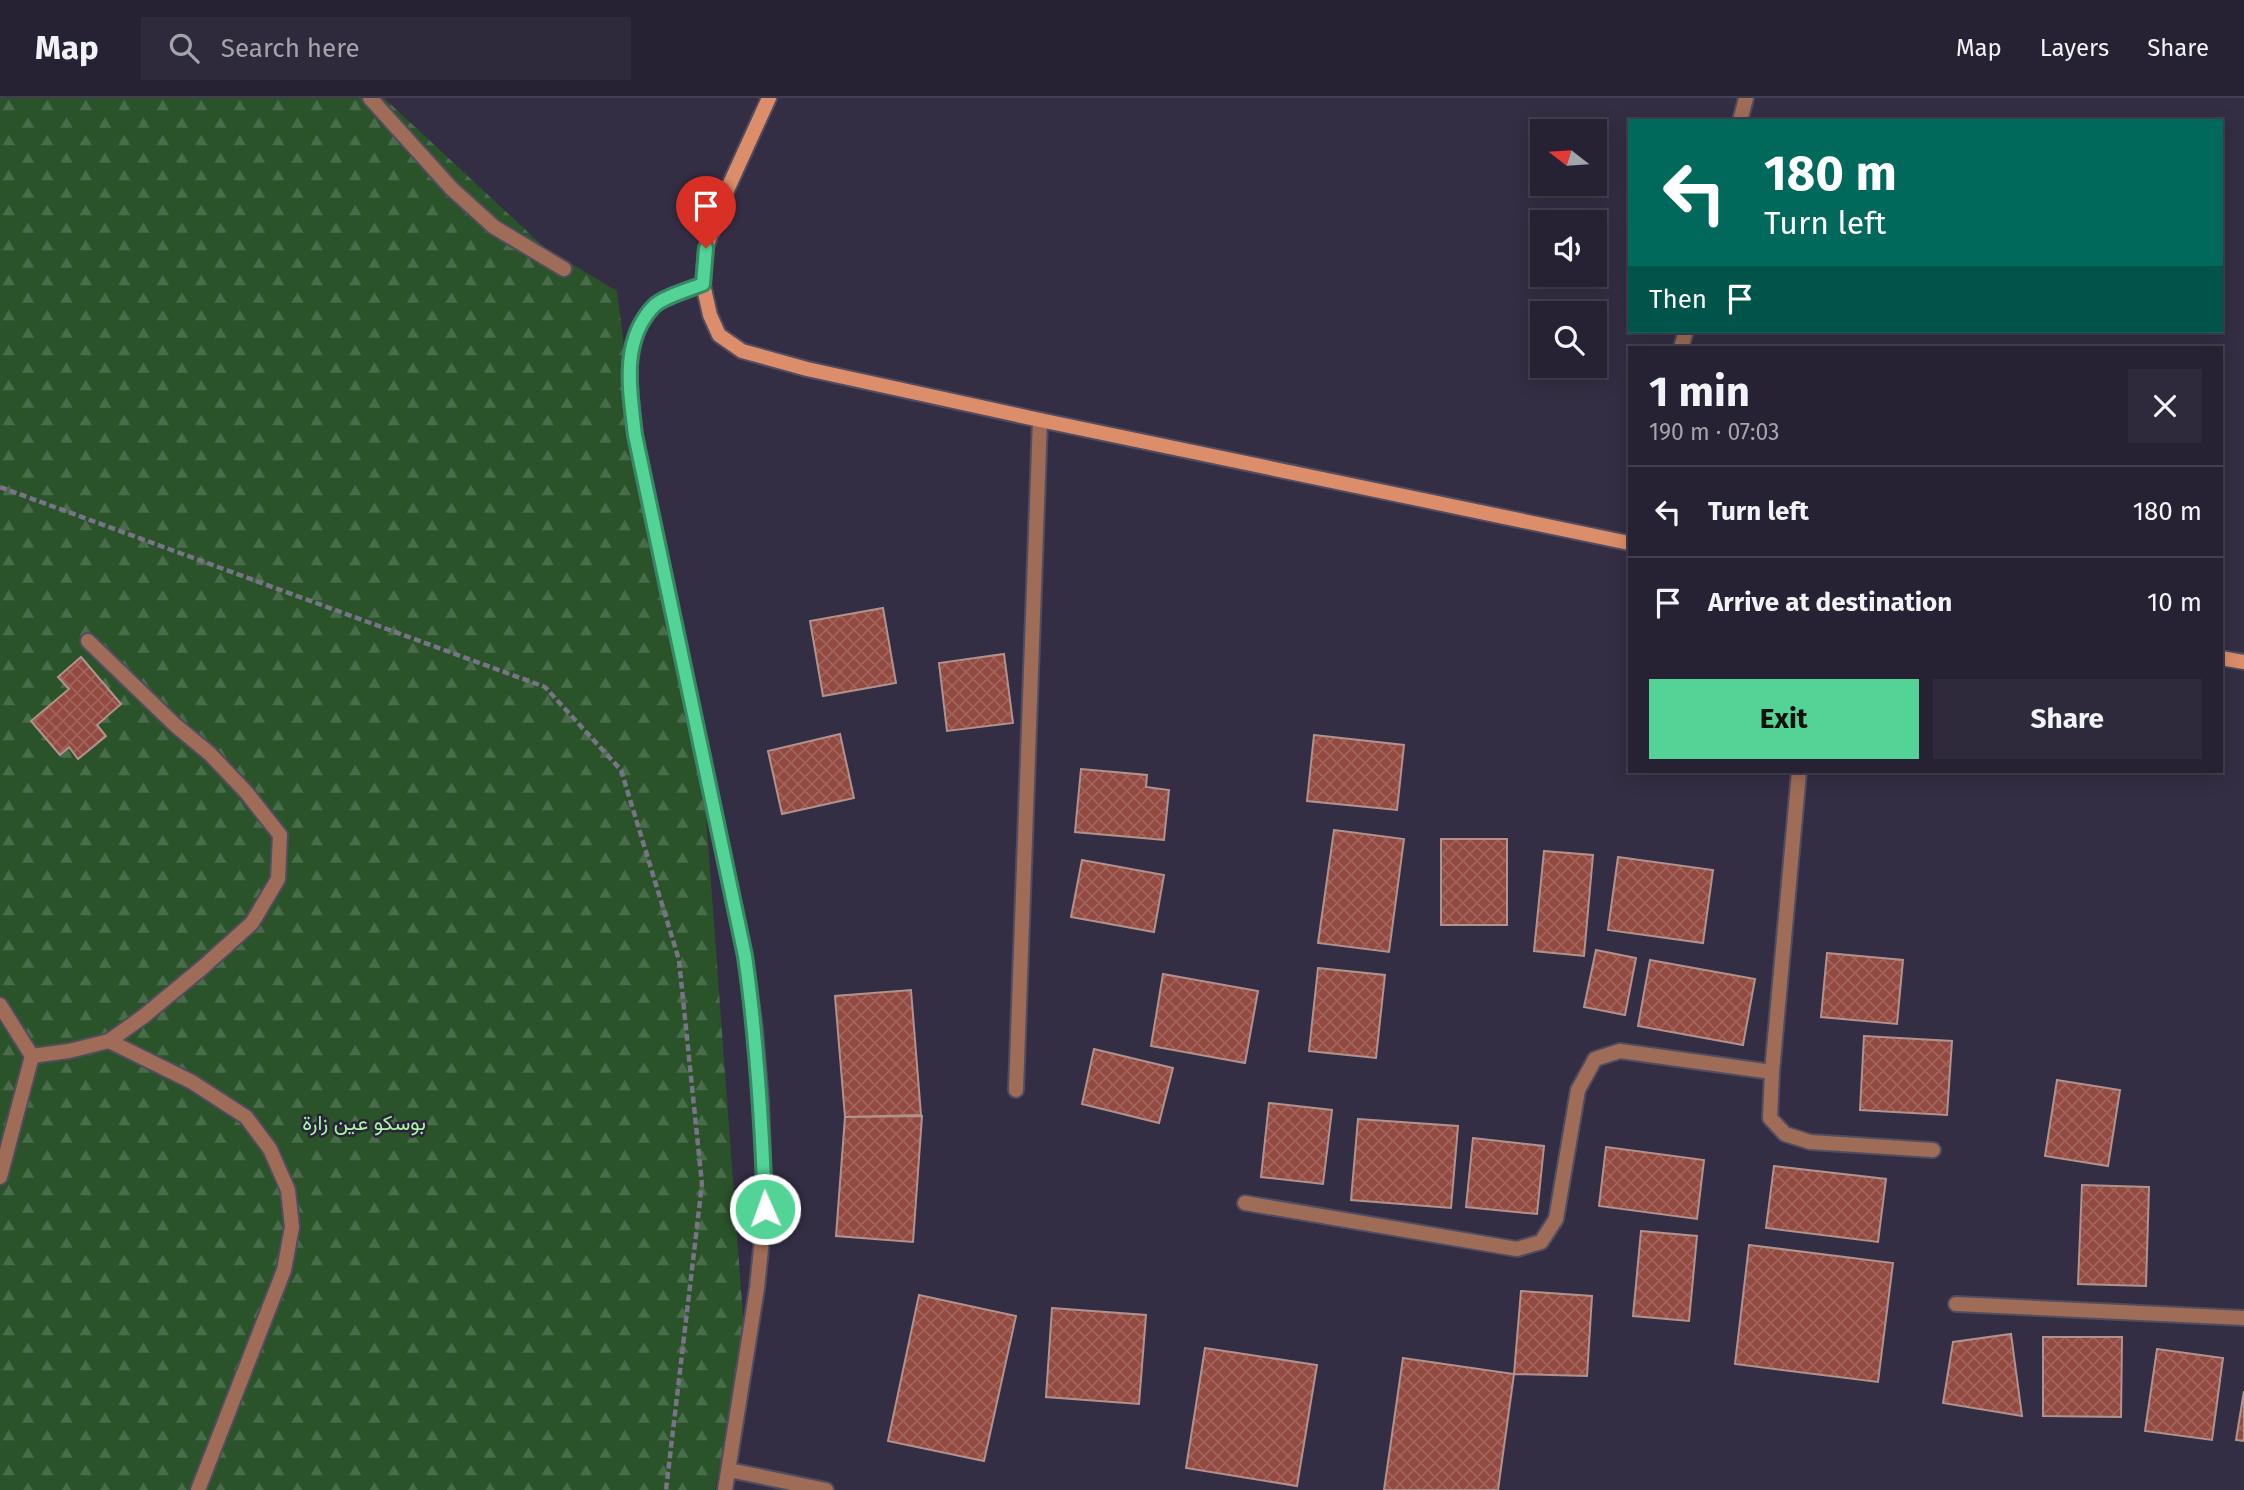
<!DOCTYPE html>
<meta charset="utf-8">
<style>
body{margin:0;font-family:"Fira Sans",Vazirmatn,sans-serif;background:#2f2a3b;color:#f1f3f6;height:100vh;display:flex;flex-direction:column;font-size:26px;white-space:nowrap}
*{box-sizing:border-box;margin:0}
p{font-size:23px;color:#a4a4ac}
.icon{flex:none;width:38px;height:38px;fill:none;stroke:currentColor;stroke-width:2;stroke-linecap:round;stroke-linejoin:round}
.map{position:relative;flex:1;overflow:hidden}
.sheet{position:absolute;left:1628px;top:248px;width:595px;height:427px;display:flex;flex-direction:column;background:#272233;border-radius:0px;box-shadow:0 4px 18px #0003,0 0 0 2px #433f4e}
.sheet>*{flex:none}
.hud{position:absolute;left:1628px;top:21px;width:595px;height:214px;border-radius:0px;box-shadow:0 4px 18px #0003,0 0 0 2px #433f4e;background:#00695c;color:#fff;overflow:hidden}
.needle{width:46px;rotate:287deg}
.fabs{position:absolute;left:1530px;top:21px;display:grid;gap:14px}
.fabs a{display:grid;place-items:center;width:77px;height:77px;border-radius:0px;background:#272233;box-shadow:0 4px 18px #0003,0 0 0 2px #433f4e;font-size:35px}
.pin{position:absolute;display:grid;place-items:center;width:60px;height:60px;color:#fff;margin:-72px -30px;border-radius:50% 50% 50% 0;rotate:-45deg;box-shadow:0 0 7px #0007}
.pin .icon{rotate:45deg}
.me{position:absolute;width:77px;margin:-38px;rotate:358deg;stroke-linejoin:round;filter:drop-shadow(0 0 5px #0008)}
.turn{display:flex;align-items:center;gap:24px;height:147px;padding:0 21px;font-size:32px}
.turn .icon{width:91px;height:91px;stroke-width:2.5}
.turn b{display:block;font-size:49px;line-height:60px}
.then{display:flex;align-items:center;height:66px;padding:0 21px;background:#0003;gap:14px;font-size:26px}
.round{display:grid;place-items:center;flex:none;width:74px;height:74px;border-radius:0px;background:#2f2a3b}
.head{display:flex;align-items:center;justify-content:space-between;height:119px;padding:0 21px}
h1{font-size:42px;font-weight:700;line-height:52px}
.button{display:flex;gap:14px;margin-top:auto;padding:14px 21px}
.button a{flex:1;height:80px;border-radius:0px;background:#53d396;color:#111;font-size:28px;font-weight:700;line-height:80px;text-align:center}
.button a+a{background:#2f2a3b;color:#f1f3f6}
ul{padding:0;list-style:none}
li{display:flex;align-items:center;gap:21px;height:91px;padding:0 21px;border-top:2px solid #433f4e}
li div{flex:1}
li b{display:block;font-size:26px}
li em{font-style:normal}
header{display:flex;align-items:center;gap:42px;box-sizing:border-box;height:98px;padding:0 35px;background:#272233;border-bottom:2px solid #433f4e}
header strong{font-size:33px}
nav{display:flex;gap:38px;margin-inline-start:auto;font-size:24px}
.search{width:490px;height:63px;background:#2f2a3b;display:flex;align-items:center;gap:18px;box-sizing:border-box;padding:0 24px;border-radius:0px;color:#a4a4ac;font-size:26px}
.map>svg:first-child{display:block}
</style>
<header>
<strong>Map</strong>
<div class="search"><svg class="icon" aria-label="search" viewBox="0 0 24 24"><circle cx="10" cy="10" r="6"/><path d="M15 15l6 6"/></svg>Search here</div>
<nav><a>Map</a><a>Layers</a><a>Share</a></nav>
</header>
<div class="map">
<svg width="2244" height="1392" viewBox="0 0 2244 1392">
<defs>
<pattern id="forest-firs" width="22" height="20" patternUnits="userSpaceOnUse" patternTransform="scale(1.75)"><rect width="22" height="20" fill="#2a532a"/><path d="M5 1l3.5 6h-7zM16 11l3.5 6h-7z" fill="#496c4a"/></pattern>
<pattern id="building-cross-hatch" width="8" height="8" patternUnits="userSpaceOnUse" patternTransform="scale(1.75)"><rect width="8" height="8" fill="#924940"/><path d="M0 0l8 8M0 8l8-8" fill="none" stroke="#a1635c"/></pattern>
</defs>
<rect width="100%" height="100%" fill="#342e44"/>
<!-- forest -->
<path fill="url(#forest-firs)" d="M0,0H384L545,150L617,193L645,415L704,690L745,1246L715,1392H0Z"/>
<!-- building -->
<path fill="url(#building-cross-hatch)" stroke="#b2928d" stroke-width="2" d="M883,510L896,585L823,598L810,523Z
M1004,556L1013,625L947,633L939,565Z
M81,559L121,606L97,627L106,638L78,661L69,649L60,657L31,623L69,591L58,579Z
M840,636L854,700L782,716L768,653Z
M1314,637L1404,647L1397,712L1307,703Z
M1081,671L1147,677L1146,689L1169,692L1164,742L1075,734Z
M1334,732L1404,741L1389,854L1318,845Z
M1441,741H1507V827H1441Z
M1544,753L1593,757L1584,858L1534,853Z
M1618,759L1713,772L1703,845L1608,832Z
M1082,762L1164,777L1154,834L1071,819Z
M1596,852L1636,860L1625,917L1584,909Z
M1827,855L1903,862L1897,926L1821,919Z
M1650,862L1755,881L1743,947L1638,928Z
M1318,870L1385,877L1376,960L1309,953Z
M1163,876L1258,893L1245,965L1151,948Z
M911,892L921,1017L845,1019L835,898Z
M1864,938L1952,943L1947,1017L1860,1012Z
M1094,951L1173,970L1159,1025L1082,1006Z
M2057,982L2120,992L2108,1068L2045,1058Z
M1269,1005L1332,1012L1323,1086L1261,1079Z
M922,1018L913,1144L836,1138L845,1019Z
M1358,1021L1458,1028L1451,1110L1351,1102Z
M1473,1040L1544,1048L1537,1116L1466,1109Z
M1606,1049L1704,1062L1697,1121L1599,1108Z
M1774,1068L1886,1081L1878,1144L1766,1130Z
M2082,1087L2149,1089L2146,1188L2078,1186Z
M1641,1133L1697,1138L1689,1223L1633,1218Z
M1749,1147L1893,1165L1878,1284L1735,1266Z
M1521,1193L1592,1198L1587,1278L1514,1276Z
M919,1197L1016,1218L984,1363L888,1343Z
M1052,1210L1146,1217L1139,1306L1046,1299Z
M2011,1236L2022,1318L1943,1305L1953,1244Z
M2043,1239H2122L2121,1319L2043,1318Z
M1205,1250L1317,1267L1297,1388L1186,1370Z
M2157,1251L2223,1260L2212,1342L2145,1333Z
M1403,1260L1514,1276L1498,1392H1384Z
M2244,1293V1343L2236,1342Z"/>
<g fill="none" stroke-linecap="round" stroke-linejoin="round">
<!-- minor casing -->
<g stroke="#514c60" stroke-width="18">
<path id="minor" d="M370,0L452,91L494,129L564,171
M1740,23L1746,0
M703,186C691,191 663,199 654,208C620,243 630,293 635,337L745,858L755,931L761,1003L765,1111L757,1190L725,1392
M1681,250L1686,233
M1799,674L1772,974L1770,1020L1785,1036L1810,1044L1933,1052
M0,907L32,958L0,1079
M109,943L192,984L246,1019L270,1051L288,1092L292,1129L284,1172L198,1392
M32,958L69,953L109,943L144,918L202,870L252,825L278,781L280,737L246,694L210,656L175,627L88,543
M1016,992L1040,322
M1245,1105L1517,1151L1541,1144L1556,1121L1578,992L1595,961L1620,953L1772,974
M1956,1206L2244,1220
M729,1372L826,1392"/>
</g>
<!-- secondary casing -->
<g stroke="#514c60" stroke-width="18">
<path id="secondary" d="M769,0L723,101L706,150L703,186L710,217L719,237L742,253L807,271L1040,322L1629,445
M2221,560L2244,564"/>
</g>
<!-- path -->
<path stroke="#787487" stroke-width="4.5" stroke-dasharray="7 3.5" stroke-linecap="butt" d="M0,389L545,589L621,672L679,862L702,1086L666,1392"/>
<!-- minor -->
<use href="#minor" stroke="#9f6d57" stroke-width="14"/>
<!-- secondary -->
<use href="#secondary" stroke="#dc8d69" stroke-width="14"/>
</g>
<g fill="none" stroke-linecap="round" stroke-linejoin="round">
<!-- route casing -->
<g stroke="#368962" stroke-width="18">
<path id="route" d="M706,150L703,186C691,191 663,199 654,208C620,243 630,293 635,337L745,858C757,942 762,1026 765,1111"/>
</g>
<!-- route -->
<use href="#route" stroke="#53d396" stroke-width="12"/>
</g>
<g text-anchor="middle" stroke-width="5" stroke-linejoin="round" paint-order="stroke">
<!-- park labels -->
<g font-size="21" fill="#a8f5a6" stroke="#2a243a">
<text x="364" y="1032">بوسكو عين زارة</text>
</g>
</g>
</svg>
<div class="fabs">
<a><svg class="needle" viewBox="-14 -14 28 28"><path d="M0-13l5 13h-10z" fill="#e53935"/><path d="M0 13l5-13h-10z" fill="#a4a4ac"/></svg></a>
<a><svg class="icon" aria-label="sound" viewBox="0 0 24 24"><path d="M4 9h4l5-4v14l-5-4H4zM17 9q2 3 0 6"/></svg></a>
<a><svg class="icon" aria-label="search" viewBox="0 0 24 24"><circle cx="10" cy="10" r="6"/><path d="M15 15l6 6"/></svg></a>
</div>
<div class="pin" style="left:706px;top:150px;background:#d93025"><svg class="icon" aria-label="arrive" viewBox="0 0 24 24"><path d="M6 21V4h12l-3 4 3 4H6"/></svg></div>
<svg class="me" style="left:765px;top:1111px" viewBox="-20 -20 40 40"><circle r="17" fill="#53d396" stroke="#fff" stroke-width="3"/><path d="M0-11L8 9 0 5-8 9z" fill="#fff"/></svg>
<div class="hud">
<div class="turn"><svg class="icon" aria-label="left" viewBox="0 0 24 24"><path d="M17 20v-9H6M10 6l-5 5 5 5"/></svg><div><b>180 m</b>Turn left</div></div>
<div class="then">Then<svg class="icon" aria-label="arrive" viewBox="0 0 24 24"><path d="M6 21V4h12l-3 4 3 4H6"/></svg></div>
</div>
<section class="sheet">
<div class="head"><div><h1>1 min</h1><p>190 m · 07:03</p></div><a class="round"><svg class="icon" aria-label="close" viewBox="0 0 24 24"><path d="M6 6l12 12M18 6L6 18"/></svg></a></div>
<ul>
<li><svg class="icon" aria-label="left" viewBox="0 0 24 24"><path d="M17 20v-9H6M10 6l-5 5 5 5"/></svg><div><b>Turn left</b></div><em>180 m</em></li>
<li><svg class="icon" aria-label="arrive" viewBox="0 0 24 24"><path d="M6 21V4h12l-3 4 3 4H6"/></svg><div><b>Arrive at destination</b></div><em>10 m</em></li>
</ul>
<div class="button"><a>Exit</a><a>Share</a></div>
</section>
</div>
